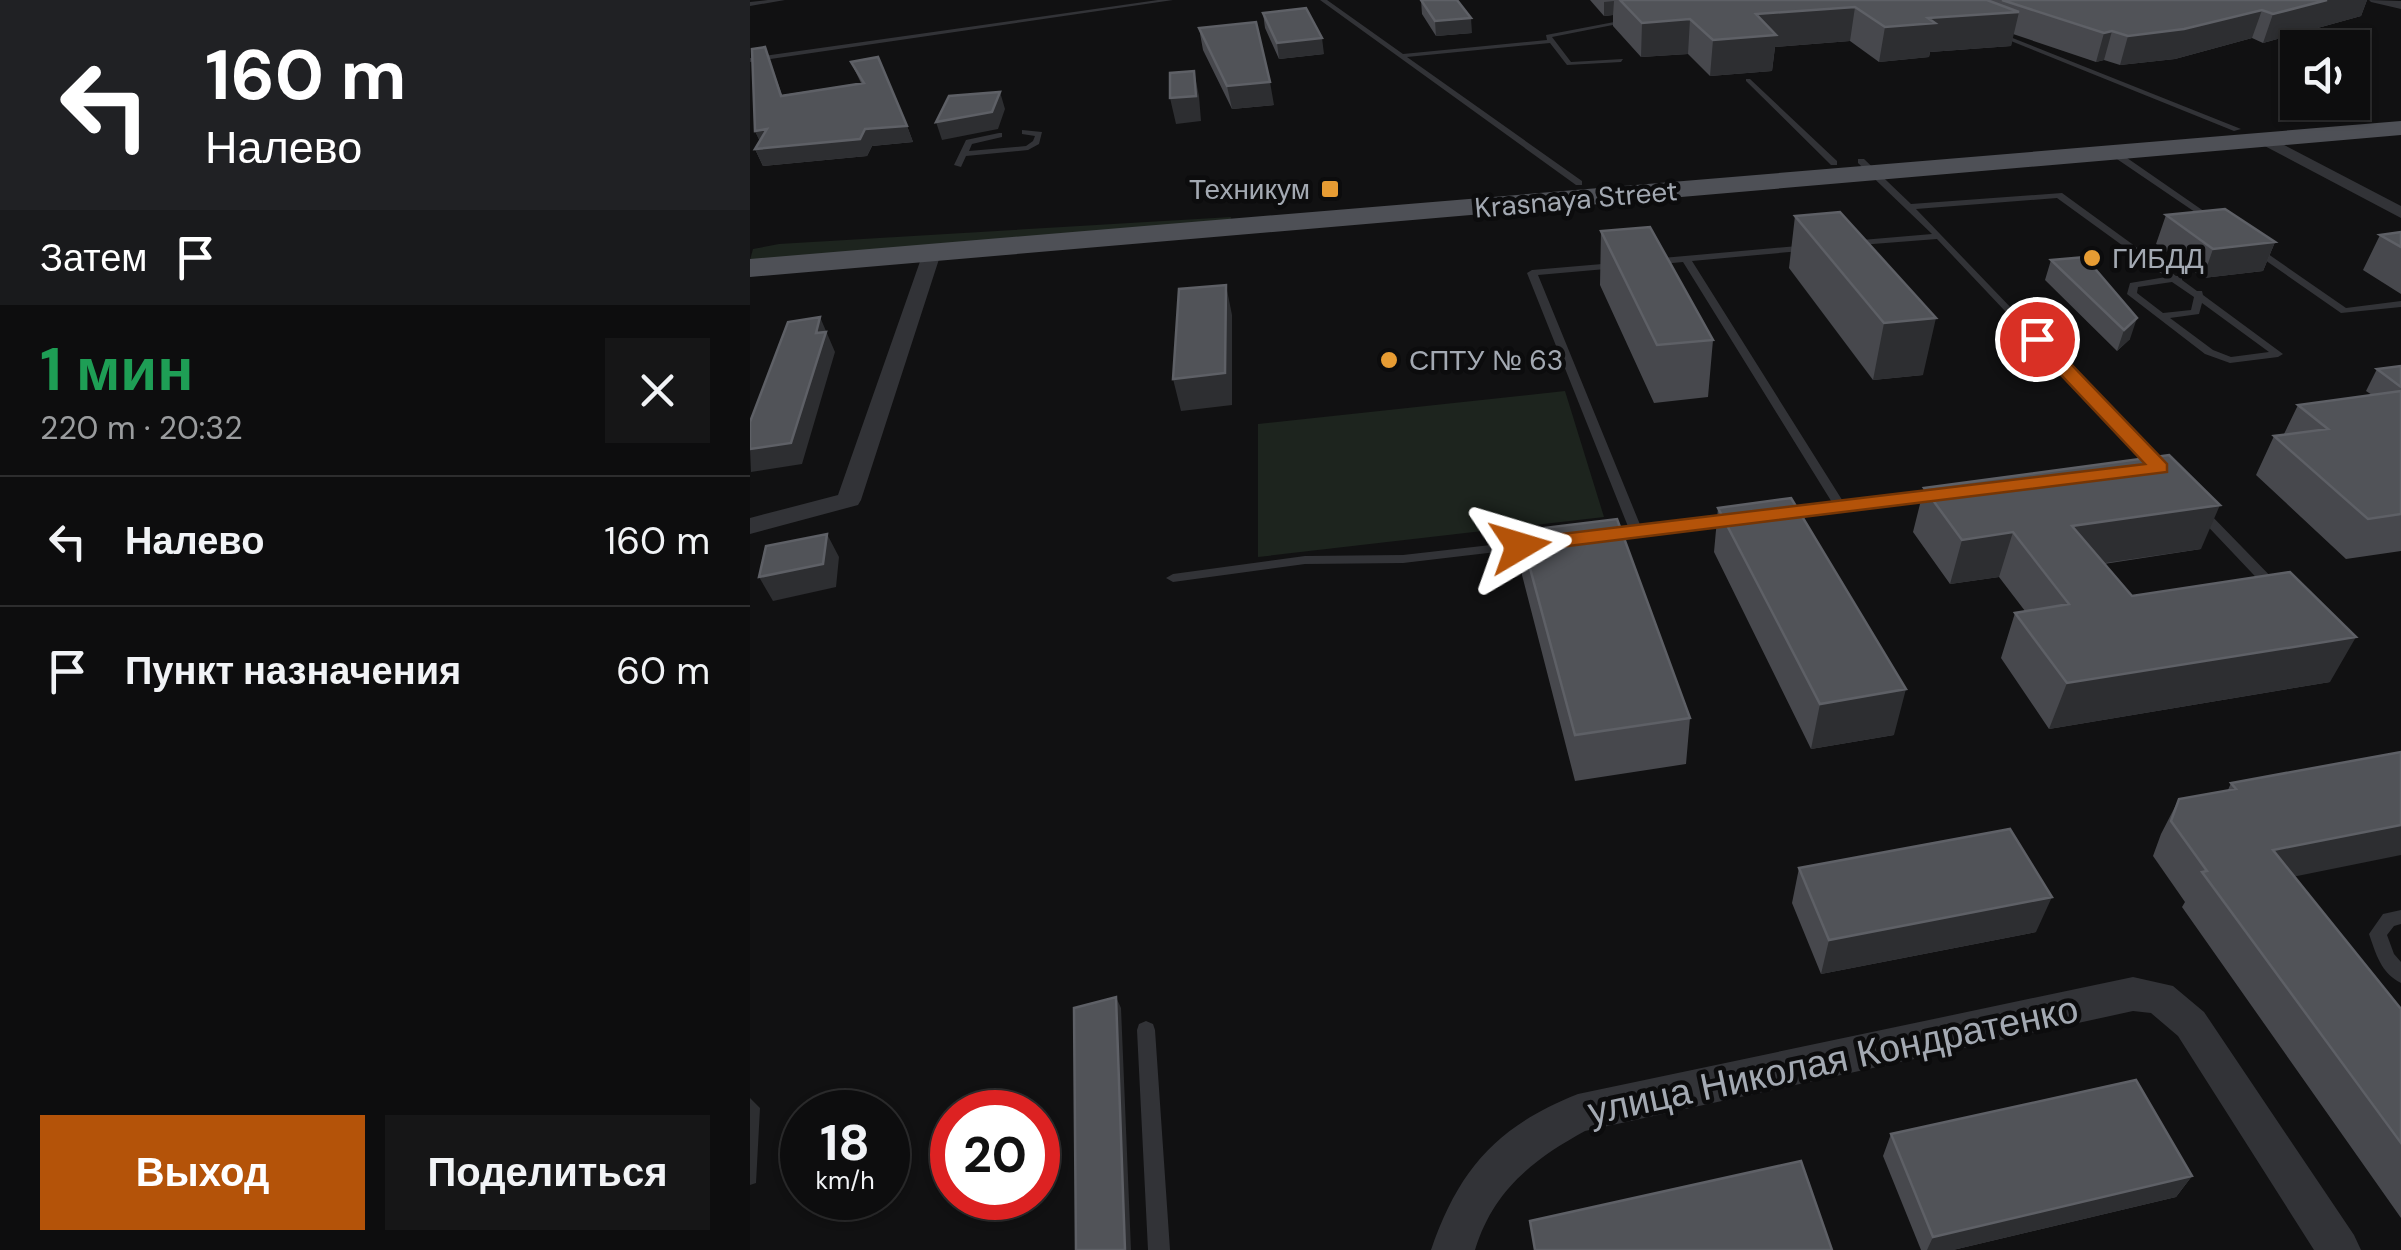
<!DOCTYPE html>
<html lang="ru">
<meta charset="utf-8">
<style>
body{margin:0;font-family:"DM Sans",sans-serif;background:#161617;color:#f1f3f6;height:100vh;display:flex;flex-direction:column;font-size:38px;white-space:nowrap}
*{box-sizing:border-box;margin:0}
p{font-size:32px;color:#9a9c9e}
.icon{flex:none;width:55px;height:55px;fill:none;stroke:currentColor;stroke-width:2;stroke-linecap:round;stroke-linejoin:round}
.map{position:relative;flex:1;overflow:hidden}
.sheet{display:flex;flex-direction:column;background:#0d0d0e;width:750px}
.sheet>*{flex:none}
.banner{background:#202124;color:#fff;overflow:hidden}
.fabs{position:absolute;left:1530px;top:30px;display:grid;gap:20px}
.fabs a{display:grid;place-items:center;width:90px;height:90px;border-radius:0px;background:#0d0d0e;box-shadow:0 2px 8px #0004,0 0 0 2px #2d2d2e;font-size:50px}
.speed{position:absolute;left:30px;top:1090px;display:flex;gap:20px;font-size:50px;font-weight:700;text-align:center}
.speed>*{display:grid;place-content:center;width:130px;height:130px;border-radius:50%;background:#0d0d0e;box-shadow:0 2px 8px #0004,0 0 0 2px #2d2d2e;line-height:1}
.speed small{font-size:25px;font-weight:400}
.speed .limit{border:15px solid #d22;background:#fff;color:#111}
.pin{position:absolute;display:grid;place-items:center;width:85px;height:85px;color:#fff;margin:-42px;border:5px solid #fff;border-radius:50%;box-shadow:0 2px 10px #0007}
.me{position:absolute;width:110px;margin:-55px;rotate:83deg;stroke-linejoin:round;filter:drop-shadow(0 0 8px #0008)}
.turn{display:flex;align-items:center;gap:35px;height:210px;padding:0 40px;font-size:45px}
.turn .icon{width:130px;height:130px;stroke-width:2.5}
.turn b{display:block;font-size:70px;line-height:85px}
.then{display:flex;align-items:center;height:95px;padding:0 40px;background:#0003;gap:20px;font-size:38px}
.round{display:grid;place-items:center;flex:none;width:105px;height:105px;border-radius:0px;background:#161617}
.summary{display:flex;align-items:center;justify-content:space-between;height:170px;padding:0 40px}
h1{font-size:60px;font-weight:700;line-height:75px;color:#1e9e55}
.action{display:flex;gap:20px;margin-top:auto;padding:20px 40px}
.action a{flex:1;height:115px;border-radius:0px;background:#b45309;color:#fff;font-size:40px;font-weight:700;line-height:115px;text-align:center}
.action a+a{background:#161617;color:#f1f3f6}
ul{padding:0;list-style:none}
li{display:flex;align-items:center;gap:30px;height:130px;padding:0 40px;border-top:2px solid #2d2d2e}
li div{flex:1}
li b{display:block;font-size:38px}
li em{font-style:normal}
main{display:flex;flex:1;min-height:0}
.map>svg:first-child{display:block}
</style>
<main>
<section class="sheet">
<div class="banner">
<div class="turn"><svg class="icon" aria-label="left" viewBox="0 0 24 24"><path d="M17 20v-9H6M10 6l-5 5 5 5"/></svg><div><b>160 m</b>Налево</div></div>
<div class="then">Затем<svg class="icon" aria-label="arrive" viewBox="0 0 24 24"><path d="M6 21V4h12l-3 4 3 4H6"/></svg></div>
</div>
<div class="summary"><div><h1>1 мин</h1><p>220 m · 20:32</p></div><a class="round"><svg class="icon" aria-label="close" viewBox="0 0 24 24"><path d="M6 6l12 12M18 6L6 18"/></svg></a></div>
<ul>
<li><svg class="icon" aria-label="left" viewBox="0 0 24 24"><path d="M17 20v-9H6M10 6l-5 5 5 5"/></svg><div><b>Налево</b></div><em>160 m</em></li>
<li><svg class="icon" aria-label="arrive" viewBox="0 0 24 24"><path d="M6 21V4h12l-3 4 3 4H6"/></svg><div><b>Пункт назначения</b></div><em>60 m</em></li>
</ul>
<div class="action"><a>Выход</a><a>Поделиться</a></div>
</section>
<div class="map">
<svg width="1651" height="1250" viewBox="0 0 1651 1250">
<rect width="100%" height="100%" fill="#111112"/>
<!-- green -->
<path fill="#1d241e" d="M481,217L480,222L0,260L3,249L29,244Z
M815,391L854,517L508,557V424Z"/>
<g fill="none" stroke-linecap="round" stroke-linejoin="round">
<!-- lane -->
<path fill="#323337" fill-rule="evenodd" d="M18,0H35L0,6V2Z
M408,0H423L0,62V58Z
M570,0H577L653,54L797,40L796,35L880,19L878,22L802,37L821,62L873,59L871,62L817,65L800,43L657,57L832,181V185H826Z
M1246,33H1250L1491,129L1484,131L1246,35Z
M996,79H1000L1087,161V165H1081L996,81Z
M272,130L292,132L289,144L278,150L216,156L211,167L204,165L216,140L249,133H252V137L222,144L219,151L276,146L283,141L285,136L272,134Z
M1364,151H1367L1471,223L1464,225L1361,155L1360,153Z
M1108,159H1114L1161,204L1312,193L1426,276H1432V280L1447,291H1452L1453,295L1533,354L1528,357L1480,363L1455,354L1377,294L1380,283L1416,277L1307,198L1166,209L1416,469L1410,473L1406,471L1187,239L1097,246L1096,244L1100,241L1182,234L1108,163ZM1422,282L1444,297L1441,310L1413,313L1387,293L1388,287ZM1452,303L1519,352L1481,357L1463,350L1420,318L1449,314Z
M1059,245L1062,246V250L942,261L1094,503L1188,491L1194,495L1192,498L1026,517L1024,514L1030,510L1083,504L933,262L901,265L896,262L901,259Z
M1502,247H1508L1596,308L1651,301V307L1591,313L1502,251Z
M864,263L867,264V268L788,275L891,527L984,516L990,520L988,523L857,539L851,535L857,531L879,529L777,273L782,270Z
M1452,509L1456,510L1529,585L1531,588L1529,591H1519L1448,516L1446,513Z
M785,540L791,544L789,547L653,563L555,564L423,582L416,578L423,574L555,556L653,555Z
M1651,910V924L1644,926L1637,935L1644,954L1651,962V983C1631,973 1626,954 1619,934L1633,914Z
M396,1021L403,1024L405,1030L420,1250H398L387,1030L389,1024Z"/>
<!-- street -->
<path fill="#323337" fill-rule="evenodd" d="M1619,0L1651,1V9L1621,2Z
M1509,137H1519L1651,206V218L1509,143Z
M182,248L191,253L111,500L108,505L0,534V518L88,495L173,253Z
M1383,977L1423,986L1454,1012L1604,1235L1611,1250H1564L1428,1036L1401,1013L1383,1011L835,1131C782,1160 743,1191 725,1250H681C709,1169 747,1126 828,1094Z"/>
<!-- primary -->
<path fill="#4e5056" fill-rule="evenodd" d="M1651,121V135L0,277V259Z"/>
</g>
<!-- wall -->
<path fill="#47484d" d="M671,0L722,33L686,36L672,14Z
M840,0H1617L1611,16L1513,43L1502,38L1425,59L1370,65L1354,60L1346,62L1263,34L1261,46L1180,52L1179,57L1129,62L1100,41L1025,47L1022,71L960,76L938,54L891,57L863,26V15L854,16Z
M513,13L574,54L529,59L515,28Z
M449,28L524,105L482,109L453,50Z
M15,47L32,95L111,83L101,62L157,126L163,142L122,146L117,156L13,166L5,149L10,141L5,131Z
M1090,212L1173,375L1123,380L1039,268L1045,216Z
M1416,215L1525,242L1513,271L1453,278L1406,244Z
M851,231L963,340L958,397L904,403L850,285Z
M1651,232V294L1613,270L1630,235Z
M1335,257L1380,339L1367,351L1295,280L1301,260Z
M1651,366V551L1596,559L1506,475L1524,436L1534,434L1548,405L1622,395L1616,391L1627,369Z
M1174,488L1451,549L1354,564L1382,596L1580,682L1299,729L1251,658L1265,613L1275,611L1249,577L1200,584L1163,532Z
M968,508L1144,735L1061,749L964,552Z
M770,531L940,718L936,764L825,781L772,575Z
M1481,783L1544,876L1651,1009V1218L1432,907L1435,902L1403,856L1411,834L1429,799L1478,790Z
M1049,868L1286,932L1071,974L1042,903Z
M1141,1134L1442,1176L1426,1197L1203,1250H1171L1133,1156Z"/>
<!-- shaded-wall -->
<path fill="#2d2e31" d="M1577,0H1617L1611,16L1513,43L1523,14Z
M864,1L863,15L854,16V2Z
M1105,7L1100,41L1025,47L1022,71L960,76L963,40L1006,14Z
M1512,10L1502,38L1425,59L1370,65L1378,36Z
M1269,12L1261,46L1180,52L1179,57L1129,62L1135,27L1178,18Z
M721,18L722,33L686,36L685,21Z
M940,19L938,54L891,57L892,23Z
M1362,31L1354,60L1346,62L1354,33Z
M572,38L574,54L529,59L527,43Z
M444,71L449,96L451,121L426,124L420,98Z
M520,82L524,105L482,109L477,86Z
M250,92L255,109L248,129L192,140L186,122Z
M157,126L163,142L122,146L117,156L13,166L5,149L115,129Z
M17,129L13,148L5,131Z
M1525,242L1513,271L1453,278L1463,249Z
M476,285L482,315V405L431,411L423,379Z
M70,317L85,352L52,464L1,472L0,449L66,333Z
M1186,318L1173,375L1123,380L1134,323Z
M1387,318L1380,339L1367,351L1374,330Z
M1470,505L1451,549L1307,570L1322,526Z
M1263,532L1249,577L1200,584L1212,540Z
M77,534L89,557L86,587L23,601L9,577Z
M1606,637L1580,682L1299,729L1317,683Z
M1156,689L1144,735L1061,749L1070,704Z
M1651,825V855L1502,885L1523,850Z
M1302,897L1286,932L1071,974L1079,940Z
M366,997L371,1008L381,1250H375Z
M0,1098L10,1108L6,1183L0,1185Z
M1442,1176L1426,1197L1203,1250H1177L1183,1237Z"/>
<!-- building -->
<path fill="#515358" stroke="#5e6066" stroke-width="2.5" d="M671,0H707L721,18L685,21Z
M870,0H1237L1269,12L1178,18L1185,23L1135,27L1105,7L1006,14L1026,35L963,40L940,19L892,23Z
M1252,0H1577L1523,14L1512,10L1434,29L1378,36L1362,31L1354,33Z
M556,8L572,38L527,43L513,13Z
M506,22L520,82L477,86L449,28Z
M15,47L31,96L114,83L101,62L128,57L157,126L115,129L110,139L5,149L17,129L5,131L2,49Z
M444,71L446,96L420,98V73Z
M250,92L242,112L186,122L199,96Z
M1475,209L1525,242L1463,249L1416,215Z
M1090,212L1186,318L1134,323L1045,216Z
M900,227L963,340L907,345L851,231Z
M1651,232V247L1630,235Z
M1335,257L1387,318L1374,330L1301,260Z
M476,285L475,373L423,379L429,289Z
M70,317L66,333L76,332L41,443L0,449V422L38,322Z
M1651,366V387L1627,369Z
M1651,391V514L1618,519L1524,436L1578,429L1548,405Z
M1419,455L1470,505L1322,526L1382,596L1540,572L1606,637L1317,683L1265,613L1319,604L1263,532L1212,540L1174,488Z
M1041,498L1156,689L1070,704L968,508Z
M867,519L940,718L825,735L770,531Z
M77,534L73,564L9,577L16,546Z
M1651,752V825L1523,850L1651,1009V1143L1452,872L1457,871L1421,821L1429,799L1486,789L1481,783Z
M1260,829L1302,897L1079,940L1049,868Z
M366,997L375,1250H326L324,1008Z
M1386,1080L1442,1176L1183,1237L1141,1134Z
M1051,1161L1082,1250H785L780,1221Z"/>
<!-- route -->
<path fill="#b45309" stroke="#753606" stroke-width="2.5" d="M1281,335H1293L1417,464V472L770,552L759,546L770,539L1395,464L1281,343Z"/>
<!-- markers -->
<g fill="#e79c33" stroke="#0c0c0d" stroke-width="4">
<rect x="570" y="179" width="20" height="20" rx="5"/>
<circle cx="1342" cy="258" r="10"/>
<circle cx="639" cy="360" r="10"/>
</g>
<g text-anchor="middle" stroke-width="9" stroke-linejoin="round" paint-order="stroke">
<!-- far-poi labels -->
<g font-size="28" fill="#a3a9b2" stroke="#0c0c0d" text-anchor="start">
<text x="560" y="199" text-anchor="end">Техникум</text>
<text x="1362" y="268">ГИБДД</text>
<text x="659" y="370">СПТУ № 63</text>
</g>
<!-- far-street labels -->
<g font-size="28" fill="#a3a9b2" stroke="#0c0c0d">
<text transform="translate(826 199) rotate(-5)" y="10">Krasnaya Street</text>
</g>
<!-- near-street labels -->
<g font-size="38" fill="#a3a9b2" stroke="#0c0c0d">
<text transform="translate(1083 1060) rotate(-12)" y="13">улица Николая Кондратенко</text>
</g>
</g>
</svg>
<div class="fabs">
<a><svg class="icon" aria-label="sound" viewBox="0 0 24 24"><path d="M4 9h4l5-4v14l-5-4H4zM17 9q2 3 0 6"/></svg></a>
</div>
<div class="speed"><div>18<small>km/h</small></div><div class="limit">20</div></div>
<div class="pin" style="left:1287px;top:339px;background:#d93025"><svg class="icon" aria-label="arrive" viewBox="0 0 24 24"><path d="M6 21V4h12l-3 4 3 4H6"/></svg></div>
<svg class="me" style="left:770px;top:546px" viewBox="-20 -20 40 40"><path d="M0-17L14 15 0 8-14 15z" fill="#b45309" stroke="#fff" stroke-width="4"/></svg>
</div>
</main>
